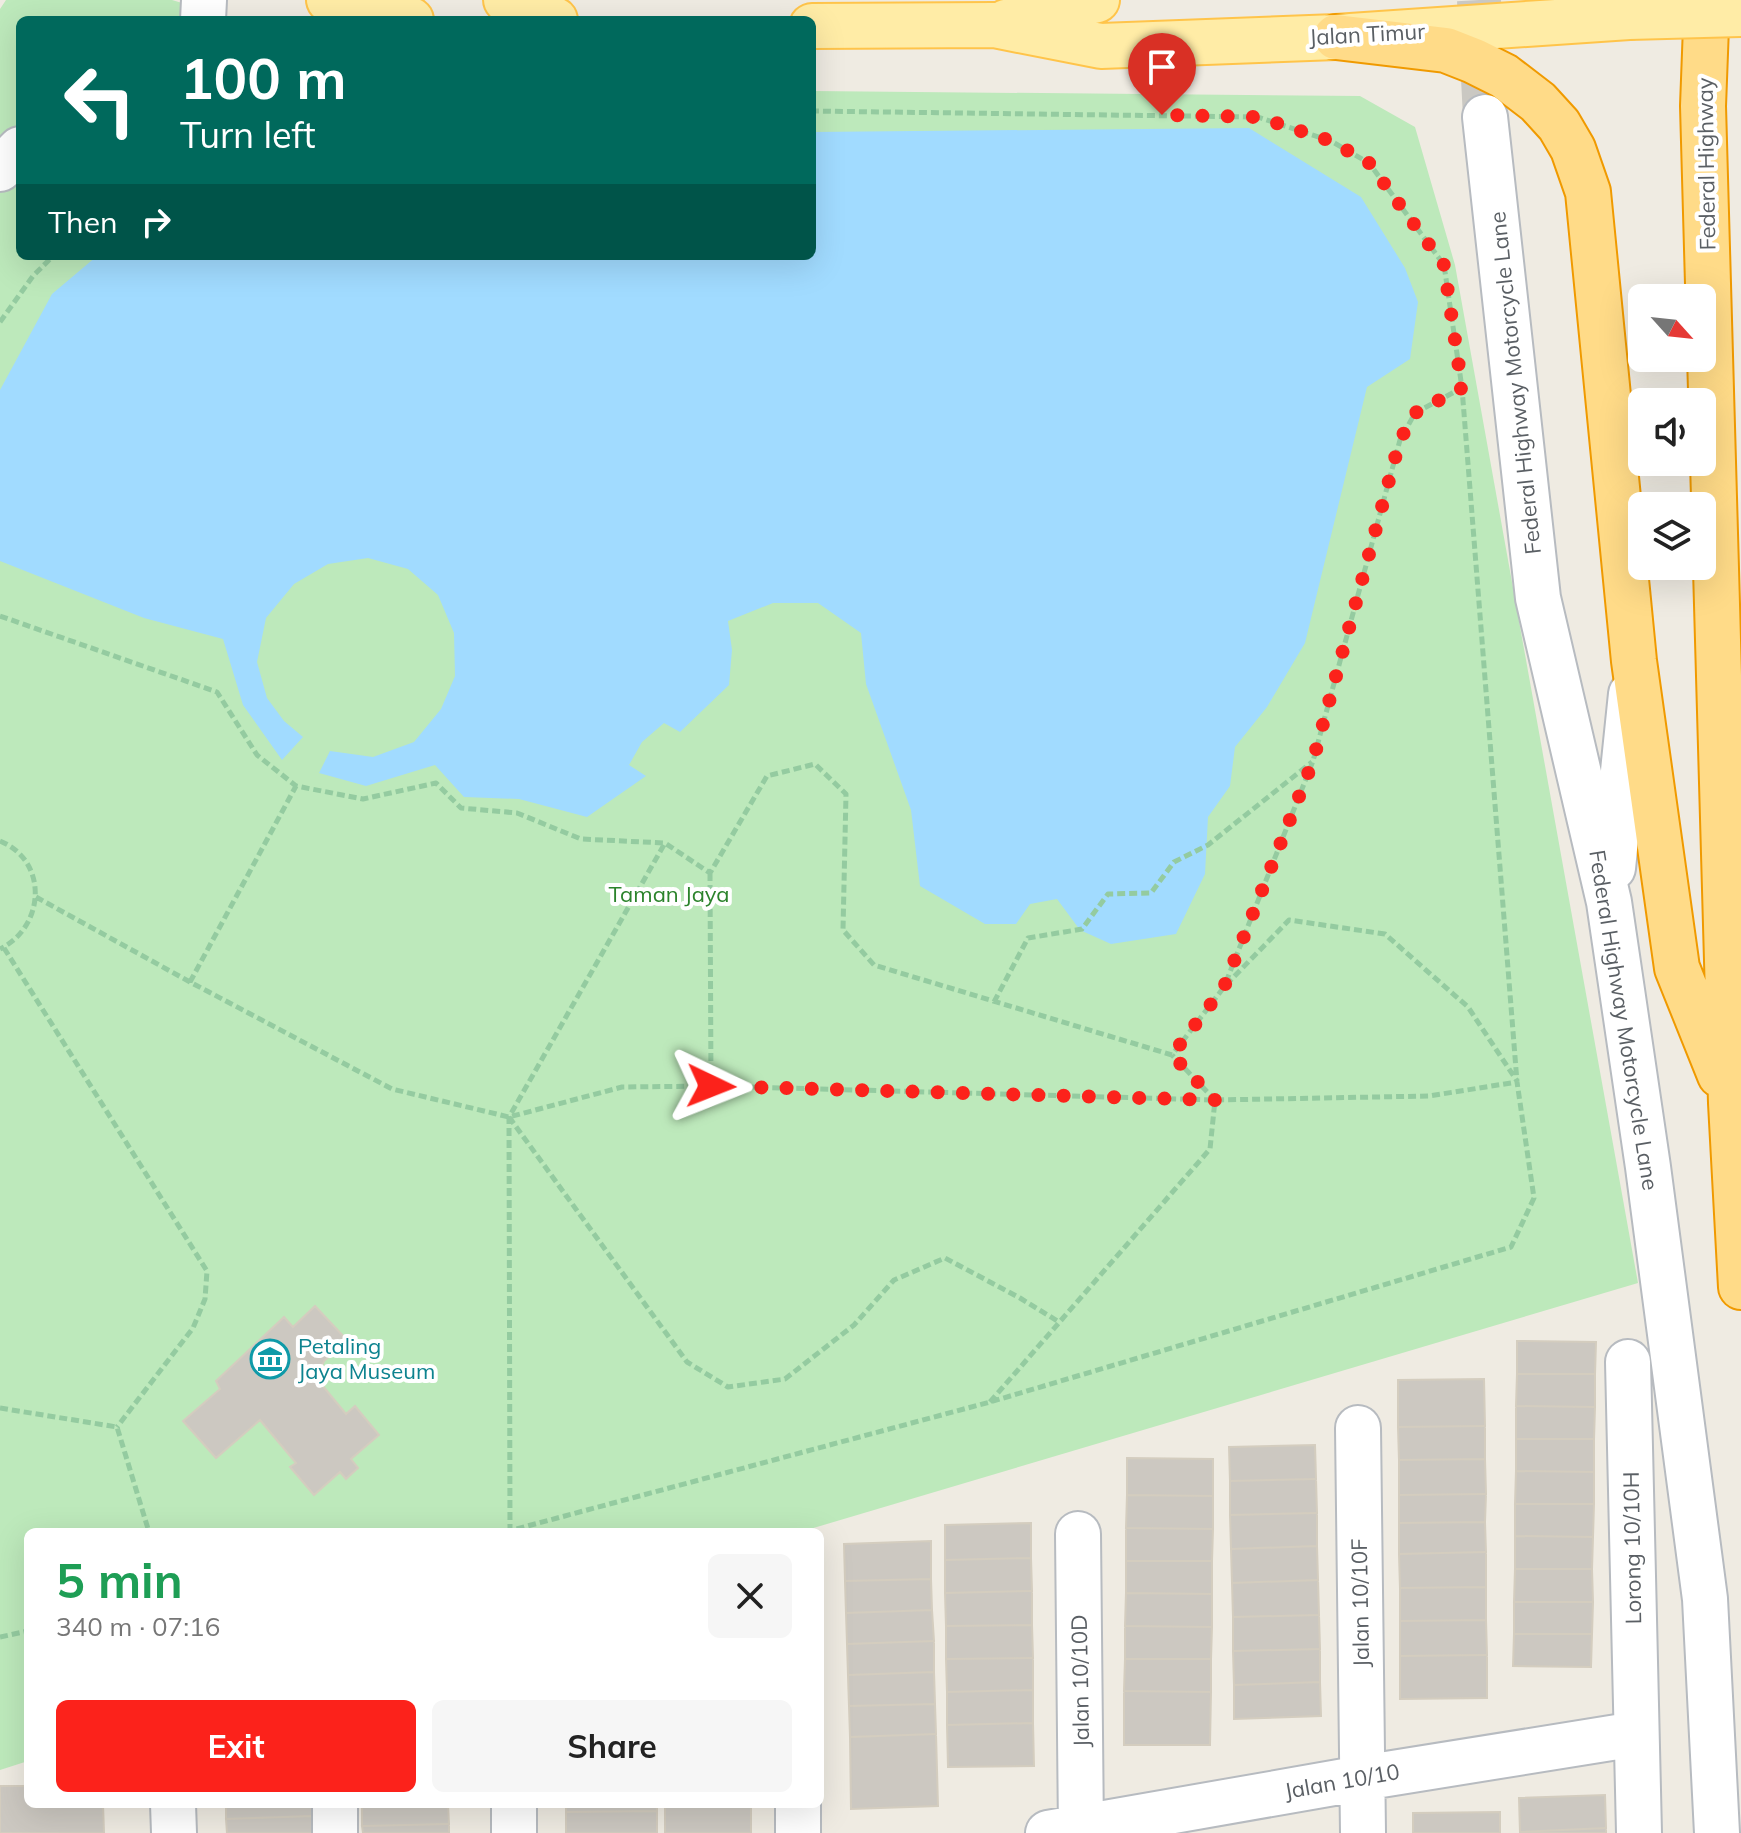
<!DOCTYPE html>
<meta charset="utf-8">
<style>
body{margin:0;font-family:Mulish,sans-serif;background:#f6f6f6;color:#222;height:100vh;display:flex;flex-direction:column;font-size:30px;white-space:nowrap}
*{box-sizing:border-box;margin:0}
p{font-size:26px;color:#767676}
.icon{flex:none;width:44px;height:44px;fill:none;stroke:currentColor;stroke-width:2;stroke-linecap:round;stroke-linejoin:round}
.map{position:relative;flex:1;overflow:hidden}
.drawer{position:absolute;left:24px;top:1528px;width:800px;height:280px;display:flex;flex-direction:column;background:#fff;border-radius:12px;box-shadow:0 8px 32px #0002}
.drawer>*{flex:none}
.top-card{position:absolute;left:16px;top:16px;width:800px;height:244px;border-radius:12px;box-shadow:0 8px 32px #0002;background:#00695c;color:#fff;overflow:hidden}
.needle{width:52px;rotate:117deg}
.tools{position:absolute;left:1628px;top:284px;display:grid;gap:16px}
.tools a{display:grid;place-items:center;width:88px;height:88px;border-radius:12px;background:#fff;box-shadow:0 8px 32px #0002;font-size:40px}
.pin{position:absolute;display:grid;place-items:center;width:68px;height:68px;color:#fff;margin:-82px -34px;border-radius:50% 50% 50% 0;rotate:-45deg;box-shadow:0 0 8px #0007}
.pin .icon{rotate:45deg}
.me{position:absolute;width:88px;margin:-44px;rotate:92deg;stroke-linejoin:round;filter:drop-shadow(0 0 6px #0008)}
.turn{display:flex;align-items:center;gap:28px;height:168px;padding:0 32px;font-size:36px}
.turn .icon{width:104px;height:104px;stroke-width:2.5}
.turn b{display:block;font-size:56px;line-height:68px}
.then{display:flex;align-items:center;height:76px;padding:0 32px;background:#0003;gap:16px;font-size:30px}
.round{display:grid;place-items:center;flex:none;width:84px;height:84px;border-radius:12px;background:#f6f6f6}
.overview{display:flex;align-items:center;justify-content:space-between;height:136px;padding:0 32px}
h1{font-size:48px;font-weight:700;line-height:60px;color:#1e9e55}
.button{display:flex;gap:16px;margin-top:auto;padding:16px 32px}
.button a{flex:1;height:92px;border-radius:12px;background:#fc221b;color:#fff;font-size:32px;font-weight:700;line-height:92px;text-align:center}
.button a+a{background:#f6f6f6;color:#222}
.map>svg:first-child{display:block}
</style>
<div class="map">
<svg width="1741" height="1833" viewBox="0 0 1741 1833">
<rect width="100%" height="100%" fill="#efebe2"/>
<!-- green -->
<path fill="#bde9bb" d="M6,0H172L239,20H20V256H812V91L1360,96L1415,127L1455,265L1638,1283L800,1532H28V1761L0,1770V9Z"/>
<!-- water -->
<path fill="#a1dbff" d="M1249,128L1361,197L1405,268L1418,302L1410,359L1367,387L1305,643L1267,707L1235,747L1230,786L1208,817L1205,874L1176,934L1111,944L1080,930L1057,899L1030,904L1016,924H985L920,886L911,810L866,684L861,633L818,603H773L728,621L732,650L729,685L680,732L664,723L642,742L629,765L646,776L587,817L519,799L464,797L435,765L366,786L319,773L330,751L373,757L414,742L441,709L455,676L454,633L438,595L408,569L368,558L328,564L294,584L266,618L257,662L267,698L284,721L303,737L282,760L243,705L223,639L144,618L0,561V390L52,294L97,256H812V132Z"/>
<!-- building -->
<path fill="#ccc8c1" stroke="#d4cdbf" stroke-width="2" d="M315,1306L347,1340L324,1361L317,1379L346,1414L355,1406L379,1435L351,1459L358,1468L346,1479L340,1472L314,1495L290,1467L296,1463L260,1420L216,1458L183,1421L220,1389L216,1381L284,1317L293,1327Z
M1517,1341L1596,1342L1595,1374H1517Z
M1517,1374H1595V1407L1516,1406Z
M1484,1379L1485,1426L1398,1427V1380Z
M1516,1406L1595,1407L1594,1439H1516Z
M1485,1426V1459L1399,1460L1398,1427Z
M1516,1439H1594V1472L1516,1471Z
M1315,1445L1316,1479L1230,1481L1229,1447Z
M1127,1458L1213,1459V1496L1127,1495Z
M1485,1459L1486,1494L1399,1495V1460Z
M1516,1471L1594,1472V1504H1515Z
M1316,1479L1317,1513L1230,1515V1481Z
M1486,1494L1485,1522L1399,1523V1495Z
M1127,1495L1213,1496V1529L1126,1528Z
M1515,1504H1594L1593,1537L1515,1536Z
M1317,1513V1546L1231,1549L1230,1515Z
M1485,1522L1486,1552L1399,1554V1523Z
M1031,1523V1558L945,1560V1525Z
M1126,1528L1213,1529L1212,1561H1126Z
M1515,1536L1593,1537L1592,1569H1515Z
M931,1541V1579L845,1581L844,1544Z
M1317,1546L1318,1580L1232,1583L1231,1549Z
M1486,1552V1587L1400,1588L1399,1554Z
M1031,1558L1032,1591L945,1593V1560Z
M1126,1561H1212V1594L1126,1593Z
M1515,1569H1592L1593,1602H1514Z
M931,1579L932,1610L846,1613L845,1581Z
M1318,1580L1319,1615L1233,1617L1232,1583Z
M1486,1587V1620L1400,1621V1588Z
M1032,1591V1625L946,1626L945,1593Z
M1126,1593L1212,1594V1627L1125,1626Z
M1514,1602H1593L1592,1634H1514Z
M932,1610L934,1641L847,1644L846,1613Z
M1319,1615L1320,1649L1233,1651V1617Z
M1486,1620L1487,1655L1400,1656V1621Z
M1032,1625L1033,1658L946,1659V1626Z
M1125,1626L1212,1627L1211,1659H1125Z
M1514,1634H1592L1591,1667L1513,1666Z
M934,1641V1672L848,1675L847,1644Z
M1320,1649V1682L1234,1685L1233,1651Z
M1487,1655V1698L1400,1699V1656Z
M1033,1658V1690L947,1692L946,1659Z
M1125,1659H1211V1692L1124,1691Z
M934,1672L935,1704L849,1706L848,1675Z
M1320,1682L1321,1716L1234,1719V1685Z
M1033,1690V1723L947,1725V1692Z
M1124,1691L1211,1692L1210,1745H1124Z
M935,1704L936,1734L850,1737L849,1706Z
M1033,1723L1034,1766L948,1767L947,1725Z
M936,1734L938,1806L851,1809L850,1737Z
M0,1786H28V1804H103L104,1833H0Z
M1605,1795L1606,1828L1520,1832L1519,1798Z
M226,1804H313V1816L226,1819Z
M362,1804H448L449,1824L362,1826Z
M566,1804H657V1811L566,1812Z
M665,1804H751V1833H665Z
M657,1811V1833H566V1812Z
M1500,1812V1833H1413V1813Z
M313,1816L314,1833H227L226,1819Z
M449,1824V1833H363L362,1826Z
M1606,1828V1833H1520V1832Z"/>
<g fill="none" stroke-linecap="round" stroke-linejoin="round">
<!-- minor-tunnel -->
<path stroke="#cac8c2" stroke-width="44" stroke-dasharray="44 22" stroke-linecap="butt" d="M1479,0L1485,117"/>
<!-- minor casing -->
<g stroke="#b7bbc0" stroke-width="48">
<path id="minor" d="M203,20L204,0
M1485,117L1538,598L1609,902L1648,1167L1705,1599L1717,1833
M0,169L20,149
M1613,868L1631,694
M1628,1362L1639,1833
M1358,1428L1363,1833
M1078,1534L1081,1833
M173,1804L174,1833
M335,1804V1833
M514,1804V1833
M798,1804V1833
M1048,1833L1362,1778L1636,1734"/>
</g>
<!-- major casing -->
<g stroke="#ffc44a" stroke-width="48">
<path id="major" d="M329,0L411,20
M506,0L555,20
M1006,22L1097,0
M812,26L994,25L1101,46L1336,37L1629,17"/>
</g>
<!-- highway casing -->
<g stroke="#f09a00" stroke-width="48">
<path id="highway" d="M1707,0L1703,106L1731,1103L1741,1287
M1336,37L1446,50L1474,61L1504,76L1538,102L1559,125L1573,149L1588,192L1634,661L1677,968L1720,1075"/>
</g>
<!-- path -->
<path stroke="#94cba0" stroke-width="5" stroke-dasharray="8 4" stroke-linecap="butt" d="M0,322L33,276L53,256
M0,616L217,692L257,755L296,786L363,799L436,783L461,808L517,813L581,839L665,843L710,873L767,776L815,764L846,794L843,930L874,965L1172,1055L1224,987L1289,920L1385,934L1468,1007L1517,1081
M0,841C49,861 45,927 0,949
M710,873L711,1086
M36,897L190,982L392,1089L509,1117L622,1087L711,1086L1215,1100L1429,1096L1517,1082
M4,948L207,1271L205,1299L193,1328L117,1427
M190,982L296,786
M1226,982L1313,761L1400,440L1415,413L1462,388
M994,1002L1028,938L1082,929L1108,894L1151,893L1174,862L1208,845L1312,762
M509,1117L687,1362L728,1387L785,1379L854,1325L894,1280L945,1258L1020,1298L1059,1322
M990,1402L1210,1149L1215,1100L1172,1055
M0,1408L117,1427L149,1532
M505,1532L990,1402L1511,1247L1534,1198L1517,1082L1462,388L1444,265L1369,163L1331,141L1258,117L812,111
M510,1532L509,1117L665,843
M0,1637L28,1631"/>
<!-- minor -->
<use href="#minor" stroke="#fff" stroke-width="44"/>
<!-- major -->
<use href="#major" stroke="#ffeca6" stroke-width="44"/>
<!-- highway -->
<use href="#highway" stroke="#ffdb88" stroke-width="44"/>
<!-- major-bridge casing -->
<g stroke="#ffc44a" stroke-width="48" stroke-linecap="butt">
<path id="major-bridge" d="M1629,17L1741,14"/>
</g>
<!-- major-bridge -->
<use href="#major-bridge" stroke="#ffeca6" stroke-width="44"/>
</g>
<g fill="none" stroke-linecap="round" stroke-linejoin="round">
<!-- route -->
<path stroke="#fc221b" stroke-width="14" stroke-dasharray="0 25.2" d="M711,1086L1215,1100L1172,1055L1224,987L1313,761L1400,440L1415,413L1462,388L1444,265L1369,163L1331,141L1258,117L1162,115"/>
</g>
<!-- icons -->
<defs>
<g id="museum-ring" transform="scale(2)"><circle r="9.5" fill="#fff" stroke="#0f9aa8" stroke-width="1.5"/><path d="M0-6L6-3V-2H-6V-3ZM-5-1h2V3h-2ZM-1-1h2V3h-2ZM3-1h2V3H3ZM-6 4H6V6H-6Z" fill="#0f9aa8"/></g>
</defs>
<g fill-rule="evenodd">
<use href="#museum-ring" x="270" y="1359"/>
</g>
<g text-anchor="middle" stroke-width="8" stroke-linejoin="round" paint-order="stroke">
<!-- street labels -->
<g font-size="22" fill="#5a5f64" stroke="#fff">
<text transform="translate(1367 34) rotate(-3)" y="8">Jalan Timur</text>
<text transform="translate(1706 164) rotate(-91)" y="8">Federal Highway</text>
<text transform="translate(1515 383) rotate(-96)" y="8">Federal Highway Motorcycle Lane</text>
<text transform="translate(1624 1020) rotate(81)" y="8">Federal Highway Motorcycle Lane</text>
<text transform="translate(1632 1548) rotate(-91)" y="8">Lorong 10/10H</text>
<text transform="translate(1360 1603) rotate(-91)" y="8">Jalan 10/10F</text>
<text transform="translate(1080 1681) rotate(-91)" y="8">Jalan 10/10D</text>
<text transform="translate(1342 1781) rotate(-10)" y="8">Jalan 10/10</text>
</g>
<!-- park labels -->
<g font-size="22" fill="#2b832b" stroke="#fff">
<text x="669" y="902">Taman Jaya</text>
</g>
<!-- culture labels -->
<g font-size="22" fill="#0d838f" stroke="#fff" text-anchor="start">
<text x="298" y="1354">Petaling<tspan x="298" dy="25">Jaya Museum</tspan></text>
</g>
</g>
</svg>
<div class="tools">
<a><svg class="needle" viewBox="-14 -14 28 28"><path d="M0-13l5 13h-10z" fill="#e53935"/><path d="M0 13l5-13h-10z" fill="#767676"/></svg></a>
<a><svg class="icon" aria-label="sound" viewBox="0 0 24 24"><path d="M4 9h4l5-4v14l-5-4H4zM17 9q2 3 0 6"/></svg></a>
<a><svg class="icon" aria-label="layers" viewBox="0 0 24 24"><path d="M12 4l9 5-9 5-9-5zM3 14l9 5 9-5"/></svg></a>
</div>
<div class="pin" style="left:1162px;top:115px;background:#d93025"><svg class="icon" aria-label="arrive" viewBox="0 0 24 24"><path d="M6 21V4h12l-3 4 3 4H6"/></svg></div>
<svg class="me" style="left:711px;top:1086px" viewBox="-20 -20 40 40"><path d="M0-17L14 15 0 8-14 15z" fill="#fc221b" stroke="#fff" stroke-width="4"/></svg>
<div class="top-card">
<div class="turn"><svg class="icon" aria-label="left" viewBox="0 0 24 24"><path d="M17 20v-9H6M10 6l-5 5 5 5"/></svg><div><b>100 m</b>Turn left</div></div>
<div class="then">Then<svg class="icon" aria-label="right" viewBox="0 0 24 24"><path d="M7 20v-9h11M14 6l5 5-5 5"/></svg></div>
</div>
<section class="drawer">
<div class="overview"><div><h1>5 min</h1><p>340 m · 07:16</p></div><a class="round"><svg class="icon" aria-label="close" viewBox="0 0 24 24"><path d="M6 6l12 12M18 6L6 18"/></svg></a></div>
<div class="button"><a>Exit</a><a>Share</a></div>
</section>
</div>
